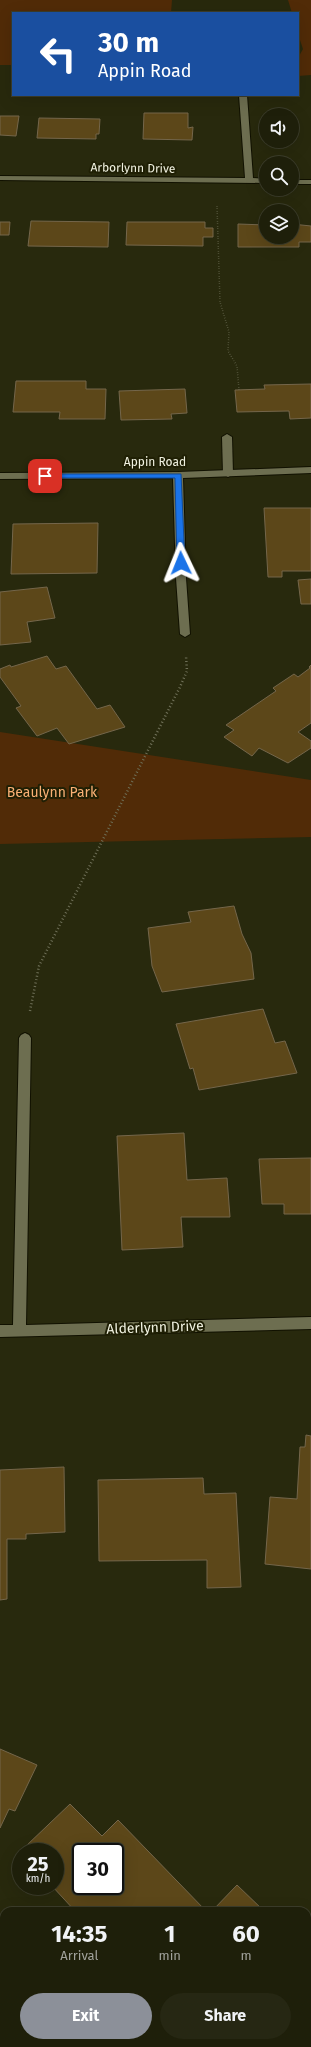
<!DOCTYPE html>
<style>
body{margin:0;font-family:"Fira Sans",sans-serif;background:#262713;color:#f1f3f6;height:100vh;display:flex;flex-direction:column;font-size:15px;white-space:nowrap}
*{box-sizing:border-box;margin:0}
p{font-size:13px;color:#a1a29c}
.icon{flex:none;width:22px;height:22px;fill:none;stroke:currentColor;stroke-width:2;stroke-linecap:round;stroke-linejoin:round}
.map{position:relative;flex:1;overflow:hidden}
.panel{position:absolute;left:0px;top:1907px;width:311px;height:140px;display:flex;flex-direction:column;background:#1e1f0a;border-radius:12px 12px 0 0;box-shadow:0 4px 16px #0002,0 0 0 1px #3c3d2b}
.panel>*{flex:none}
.guide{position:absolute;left:12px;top:12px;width:287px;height:84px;border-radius:0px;box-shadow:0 4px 16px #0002,0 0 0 1px #3c3d2b;background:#1a4fa0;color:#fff;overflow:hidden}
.buttons{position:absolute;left:259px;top:108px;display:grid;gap:8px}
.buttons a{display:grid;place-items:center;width:40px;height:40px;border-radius:50%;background:#1e1f0a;box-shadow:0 4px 16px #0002,0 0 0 1px #3c3d2b;font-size:20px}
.speed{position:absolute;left:12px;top:1843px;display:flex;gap:8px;font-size:20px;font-weight:700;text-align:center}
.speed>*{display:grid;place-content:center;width:52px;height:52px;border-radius:50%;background:#1e1f0a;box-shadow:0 4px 16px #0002,0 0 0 1px #3c3d2b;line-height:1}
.speed small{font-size:10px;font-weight:400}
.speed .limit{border:2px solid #111;border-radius:6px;background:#fff;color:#111}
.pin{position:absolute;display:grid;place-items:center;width:34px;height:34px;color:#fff;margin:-17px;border-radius:8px;box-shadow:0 2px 6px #0006}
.me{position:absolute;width:44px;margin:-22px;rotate:358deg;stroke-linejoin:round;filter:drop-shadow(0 0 3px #0008)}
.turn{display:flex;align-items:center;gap:14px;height:84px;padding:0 20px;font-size:18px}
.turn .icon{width:52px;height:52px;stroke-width:2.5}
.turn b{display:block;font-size:28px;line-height:34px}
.eta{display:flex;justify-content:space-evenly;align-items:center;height:68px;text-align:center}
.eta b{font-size:24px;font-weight:700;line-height:28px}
.action{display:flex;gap:8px;margin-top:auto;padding:8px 20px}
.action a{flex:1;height:46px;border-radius:24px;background:#8c9099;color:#fff;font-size:16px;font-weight:700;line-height:46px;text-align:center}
.action a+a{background:#262713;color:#f1f3f6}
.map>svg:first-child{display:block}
</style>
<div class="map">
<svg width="311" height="2047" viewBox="0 0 311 2047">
<rect width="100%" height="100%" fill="#28290d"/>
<!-- green -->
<path fill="#512b07" d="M0,0H172L171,13H13V65H0Z
M288,0H311V75L298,76V58L303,49L298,34V13H292Z
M0,732L311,780V837L0,844Z"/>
<!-- building -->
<path fill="#5c4719" stroke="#74664b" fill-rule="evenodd" d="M144,113H188V128L193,127L192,140L143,139Z
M0,116H19L16,136L0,135Z
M39,118L100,119L99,134H96V139L37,138Z
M31,221L109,222L108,247L28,246Z
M0,222H10L9,235H0Z
M127,222H205V228H213V237H203V246L126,245Z
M238,224L266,225V237H292V224L311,226V242H299V247H238Z
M16,381H86V389H106L105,419H59L60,412H13Z
M311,384V418L290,419L289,411L237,412L235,390L265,389L264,385Z
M185,389L187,413L171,414L172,419L121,420L119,391Z
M264,508H311V571H282V577H268Z
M98,523L97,573L11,574L13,524Z
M311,579V604H301L298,580Z
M47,587L55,618L27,622L31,642L0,645V592Z
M47,656L56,669L66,666L97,709L110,705L125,727L69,744L57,728L37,736L16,708L21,706L0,677V669L10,665L11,667Z
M311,665V723L298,732L311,741V748L288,763L259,748L252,756L224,737L234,730L226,725L276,691L273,688L294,674L298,677L310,668L309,667Z
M234,906L242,934L251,953L254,979L162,992L152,966L148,928L191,922L188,912Z
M263,1009L275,1043L285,1041L297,1073L199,1090L193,1068L190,1069L176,1024Z
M184,1133L187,1180L227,1178L230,1217H181L183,1247L122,1250L117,1136Z
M311,1158V1214H284V1204H262L259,1159Z
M306,1435L311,1436V1569L265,1564L270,1497L297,1499L300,1447H305Z
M64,1467L65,1532L26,1534V1539H7V1599L0,1600V1470Z
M203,1478L204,1494L236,1493L241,1587L207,1588V1560L99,1561L98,1480Z
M0,1749L37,1765L15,1811L9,1809L0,1828Z
M70,1804L102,1836L118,1820L206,1911H75L52,1886H55L58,1880L55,1877V1852H31L26,1846ZM81,1852H115V1886H81Z
M237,1885L264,1911H212Z"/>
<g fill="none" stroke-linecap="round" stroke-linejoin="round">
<!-- lane casing -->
<g stroke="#110" stroke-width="2">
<path id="lane" d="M227,434L232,437L233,474L228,477L223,474L222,437Z"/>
</g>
<!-- street casing -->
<g stroke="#110" stroke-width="2">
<path id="street" d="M239,95H247L253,178L266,179V183L0,180V176L245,178Z
M292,180H311V184H292Z
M311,467V473L183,478L186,578L190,634L185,637L180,634L176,578L173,478L0,479V473L178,472Z
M25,1033L29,1035L31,1038L26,1325L311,1317V1329L0,1337V1325H13L19,1038L21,1035Z"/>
</g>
<!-- path-far1 -->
<path stroke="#6f7058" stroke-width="1.5" stroke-dasharray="0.5 2" stroke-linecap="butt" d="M217,206L220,302L229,332L228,351L237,366L239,390"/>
<!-- path -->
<path stroke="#6f7058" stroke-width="2.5" stroke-dasharray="1 2.5" stroke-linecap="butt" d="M30,1011L39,966L180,687L187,671L186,656"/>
<!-- lane -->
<use href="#lane" fill="#6d6e50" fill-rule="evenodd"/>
<!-- street -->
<use href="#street" fill="#6d6e50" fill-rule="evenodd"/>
</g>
<!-- route -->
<path fill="#1a73e8" stroke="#114b97" d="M42,474H181L185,563L181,566L177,563L175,478H45L41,476Z"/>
<g text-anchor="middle" stroke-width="4" stroke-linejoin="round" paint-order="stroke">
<!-- far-street labels -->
<g font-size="12" fill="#f1f2e1" stroke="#1f1f04">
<text transform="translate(133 168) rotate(1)" y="4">Arborlynn Drive</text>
<text x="155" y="466">Appin Road</text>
</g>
<!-- park labels -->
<g font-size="14" fill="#fbb075" stroke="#1f1f04">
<text x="52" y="797">Beaulynn Park</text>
</g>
<!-- street labels -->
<g font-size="14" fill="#f1f2e1" stroke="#1f1f04">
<text transform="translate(155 1327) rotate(-2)" y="5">Alderlynn Drive</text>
</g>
</g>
</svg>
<div class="buttons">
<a><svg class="icon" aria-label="sound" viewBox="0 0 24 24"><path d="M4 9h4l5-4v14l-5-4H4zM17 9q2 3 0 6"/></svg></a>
<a><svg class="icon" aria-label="search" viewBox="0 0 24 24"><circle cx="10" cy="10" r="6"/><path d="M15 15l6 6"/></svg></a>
<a><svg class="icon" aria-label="layers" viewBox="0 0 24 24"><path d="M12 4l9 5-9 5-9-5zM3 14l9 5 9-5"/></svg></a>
</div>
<div class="speed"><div>25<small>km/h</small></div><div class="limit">30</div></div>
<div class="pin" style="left:45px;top:476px;background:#d93025"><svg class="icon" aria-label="arrive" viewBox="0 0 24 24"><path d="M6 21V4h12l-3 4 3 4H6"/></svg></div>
<svg class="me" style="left:181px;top:563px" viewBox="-20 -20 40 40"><path d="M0-17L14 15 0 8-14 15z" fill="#1a73e8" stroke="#fff" stroke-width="4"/></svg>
<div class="guide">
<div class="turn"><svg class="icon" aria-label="left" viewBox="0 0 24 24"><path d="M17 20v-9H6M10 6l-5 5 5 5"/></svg><div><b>30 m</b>Appin Road</div></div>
</div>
<section class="panel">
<div class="eta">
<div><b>14:35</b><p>Arrival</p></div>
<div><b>1</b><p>min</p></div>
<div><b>60</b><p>m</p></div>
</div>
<div class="action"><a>Exit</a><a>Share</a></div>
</section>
</div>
